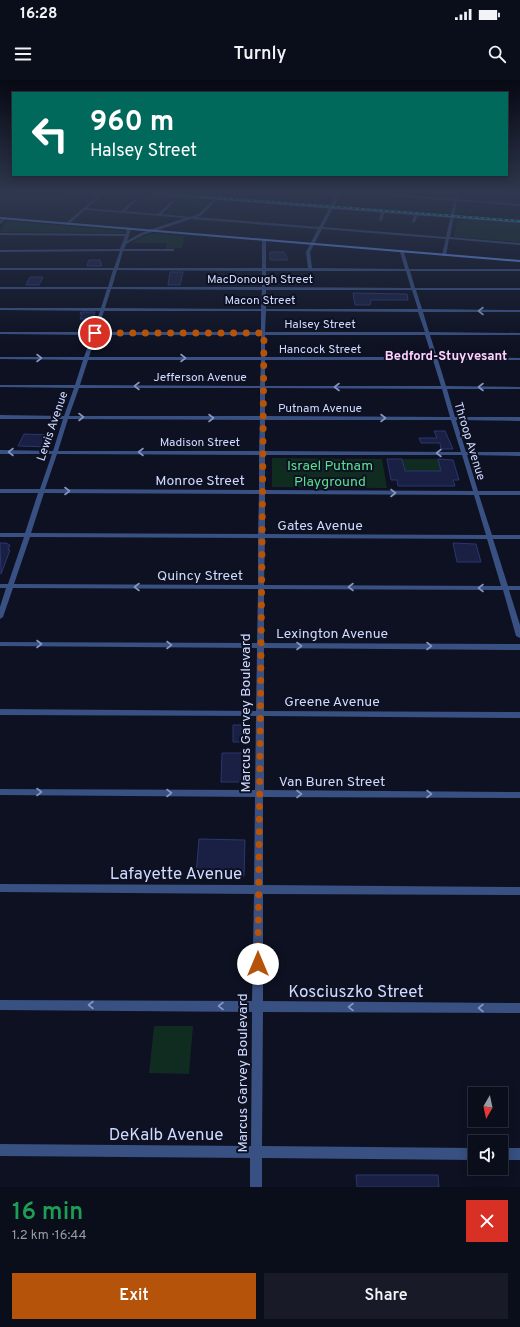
<!DOCTYPE html>
<meta charset="utf-8">
<style>
body{margin:0;font-family:Overpass,sans-serif;background:#181b27;color:#f1f3f6;height:100vh;display:flex;flex-direction:column;font-size:15px;white-space:nowrap}
*{box-sizing:border-box;margin:0}
p{font-size:13px;color:#999ca2}
.icon{flex:none;width:22px;height:22px;fill:none;stroke:currentColor;stroke-width:2;stroke-linecap:round;stroke-linejoin:round}
.map{position:relative;height:1107px;overflow:hidden}
.details{display:flex;flex-direction:column;background:#0a0d1a;flex:1}
.details>*{flex:none}
.top-card{position:absolute;left:12px;top:12px;width:496px;height:84px;border-radius:0px;box-shadow:0 2px 10px #0003,0 0 0 1px #2a2d39;background:#00695c;color:#fff;overflow:hidden}
.needle{width:26px;rotate:189deg}
.tools{position:absolute;left:468px;top:1007px;display:grid;gap:8px}
.tools a{display:grid;place-items:center;width:40px;height:40px;border-radius:0px;background:#0a0d1a;box-shadow:0 2px 10px #0003,0 0 0 1px #2a2d39;font-size:20px}
.pin{position:absolute;display:grid;place-items:center;width:34px;height:34px;color:#fff;margin:-17px;border:2px solid #fff;border-radius:50%;box-shadow:0 1px 4px #0007}
.me{position:absolute;width:44px;margin:-22px;rotate:0deg;stroke-linejoin:round;filter:drop-shadow(0 0 3px #0008)}
.turn{display:flex;align-items:center;gap:14px;height:84px;padding:0 12px;font-size:18px}
.turn .icon{width:52px;height:52px;stroke-width:2.5}
.turn b{display:block;font-size:28px;line-height:34px}
.round{display:grid;place-items:center;flex:none;width:42px;height:42px;border-radius:0px;background:#181b27}
.head{display:flex;align-items:center;justify-content:space-between;height:68px;padding:0 12px}
h1{font-size:24px;font-weight:600;line-height:30px;color:#1e9e55}
.button{display:flex;gap:8px;margin-top:auto;padding:8px 12px}
.button a{flex:1;height:46px;border-radius:0px;background:#b45309;color:#fff;font-size:16px;font-weight:600;line-height:46px;text-align:center}
.button a+a{background:#181b27;color:#f1f3f6}
.status{display:flex;justify-content:space-between;align-items:center;height:28px;padding:0 20px;background:#0a0d1a;direction:ltr}
.status svg{height:11px;fill:currentColor}
header{display:flex;justify-content:space-between;align-items:center;height:52px;padding:0 12px;background:#0a0d1a;font-size:18px;font-weight:600}
.map>svg:first-child{display:block}
</style>
<div class="status"><b>16:28</b><svg viewBox="0 0 49 12"><path d="M0 12V9h3v3zM5 12V6h3v6zM10 12V3h3v9zM15 12V0h3v12zM26 1h20v11H26zM47 4h2v5h-2z"/></svg></div>
<header><svg class="icon" aria-label="menu" viewBox="0 0 24 24"><path d="M4 6h16M4 12h16M4 18h16"/></svg>Turnly<svg class="icon" aria-label="search" viewBox="0 0 24 24"><circle cx="10" cy="10" r="6"/><path d="M15 15l6 6"/></svg></header>
<div class="map">
<svg width="520" height="1107" viewBox="0 0 520 1107">
<rect width="100%" height="100%" fill="#0d1122"/>
<!-- green -->
<path fill="#102c21" d="M0,113H74L75,114C67,129 24,121 9,120L5,123L0,122Z
M108,113H121L209,120L206,124L178,122L179,120L174,119L166,121L142,119L143,117L136,116L130,118L104,116Z
M468,139L520,143V162L454,157L457,140Z
M7,141L125,151L124,153L0,152Z
M152,154L184,156V158H182L184,159L182,168L166,169V163H132L141,157Z
M272,378L382,379L387,408L272,407Z
M402,379H438L441,391H405Z
M154,946H193L189,994L149,993Z"/>
<!-- building -->
<path fill="#192043" stroke="#2b3670" d="M270,172H284L288,180H270Z
M89,180H100L102,186H87Z
M170,192H183L180,205H168Z
M30,197H43L39,205H26Z
M353,213L407,214L408,220H371L370,225H355Z
M81,232H95L92,241H86V239H80L82,234H80Z
M434,351H445L453,369H441L440,363H421L419,358H437Z
M24,354L53,355L48,367L18,366Z
M387,379H402L405,391H441L438,379L453,380L459,400H453L455,406H398L397,400H391Z
M0,463H6L10,465L8,470H10L1,494Z
M453,463L476,464L481,482H457Z
M233,645H242V662H233Z
M222,673H246L245,702H221Z
M199,759L245,760L244,796L196,795Z
M356,1095H438L439,1107H357Z"/>
<g fill="none" stroke-linecap="round" stroke-linejoin="round">
<!-- minor -->
<path fill="#385082" fill-rule="evenodd" d="M101,113H105L87,128L121,131L137,117L138,119L125,131L158,134L173,120L174,122L162,134L190,137L200,133L219,113H223L202,135L196,137L319,147L337,113H341L323,147L446,157L454,121L355,113H369L454,119L455,113H459L457,119L520,124V126L457,121L450,157L520,163V165L449,159L446,175L444,176L442,175L446,159L322,149L310,172L312,188L405,189L400,172L402,171L404,172L409,189H520V191H410L415,208H520V210H416L422,229L520,230V232H423L429,252L520,253V255H430L437,277L520,278V280H438L446,306L520,307V309H447L455,337H520V341L456,340L466,372H520V376L467,375L478,411H520V415H479L492,455H520V459H493L508,506H520V510H509L520,545V558L516,556L503,510L264,509V563L520,564V570L264,568V631L520,632V638L264,636V710L520,712V718L263,717V805L520,807V815L263,814V921L520,923V933L263,932L262,1066L475,1068V1080L262,1078V1107H250V1078L0,1076V1064L251,1066L252,932L0,930V920L252,921L254,814L0,812V804L254,805L255,717L0,715V709L255,710L256,636L0,635V629L256,631L257,568L0,566V562L257,563L258,509L13,508L3,537L0,539V527L6,508H0V504H8L24,457H0V453H25L38,413H0V409H40L52,374H0V370L53,371L63,339H0V335L64,336L74,308L0,307V305H75L83,280L0,279V277H84L92,255L0,254V252H93L100,231L0,230V228H101L107,209H0V207H108L113,190H0V188H114L120,171L0,172V170L120,169L125,156L0,155V153L126,154L127,149L129,148L131,149L127,161L141,153L185,138L85,130L68,145H66V143ZM191,139L318,149L306,172L308,188H266V160L264,159L262,160V188H118L123,171H174V169H124L126,164L143,155ZM117,190L262,191V207H112ZM266,191H406L411,208L266,207ZM111,209L262,210L261,229L105,228ZM266,210H412L418,229H266ZM104,231H261V252H97ZM266,231L418,232L425,252H265ZM96,255H261V277H89ZM265,255H425L432,277H265ZM88,280H261L260,306L80,305ZM265,280H433L441,306H265ZM79,308H260V336H69ZM265,308L442,309L450,337L265,336ZM68,339L260,340L259,371H58ZM265,340H451L461,372L265,371ZM57,374L259,375V410L45,409ZM265,375H462L473,411L265,410ZM44,413L259,414L258,454L31,453ZM265,414L474,415L486,455L265,454ZM30,457L258,458V505L14,504ZM265,458L487,459L501,506L264,505Z
M383,130L385,131L382,140L379,141L381,131Z
M416,133L418,134L415,142L412,143L414,134Z
M3,137L6,138L0,144V141Z
M501,1068H520V1080H501Z"/>
<!-- secondary -->
<path fill="#69f" fill-rule="evenodd" d="M0,137L520,180V182L0,139Z"/>
<!-- primary -->
<path fill="#8356ff" fill-rule="evenodd" d="M138,113H157L520,141V143L140,114Z"/>
<!-- rail casing -->
<g stroke="#00fab9" stroke-width="2">
<path id="rail" d="M155,113L520,141"/>
</g>
<!-- rail -->
<use href="#rail" stroke="#0d1122" stroke-width="1" stroke-dasharray="3" stroke-linecap="butt"/>
</g>
<!-- one-way arrows -->
<defs><path id="oneway-chevron" d="M-2-3.5L2.5 0L-2 3.5" fill="none" stroke-width="1.6" stroke-linecap="round" stroke-linejoin="round"/></defs>
<g stroke="#8495c0">
<use href="#oneway-chevron" transform="translate(481 231) rotate(-180)"/>
<use href="#oneway-chevron" transform="translate(39 278)"/>
<use href="#oneway-chevron" transform="translate(183 278)"/>
<use href="#oneway-chevron" transform="translate(137 306) rotate(-180)"/>
<use href="#oneway-chevron" transform="translate(337 307) rotate(-180)"/>
<use href="#oneway-chevron" transform="translate(481 307) rotate(-180)"/>
<use href="#oneway-chevron" transform="translate(81 337)"/>
<use href="#oneway-chevron" transform="translate(211 338)"/>
<use href="#oneway-chevron" transform="translate(383 338)"/>
<use href="#oneway-chevron" transform="translate(11 372) rotate(-180)"/>
<use href="#oneway-chevron" transform="translate(141 372) rotate(-180)"/>
<use href="#oneway-chevron" transform="translate(439 373) rotate(-180)"/>
<use href="#oneway-chevron" transform="translate(67 411)"/>
<use href="#oneway-chevron" transform="translate(393 413)"/>
<use href="#oneway-chevron" transform="translate(137 507) rotate(-180)"/>
<use href="#oneway-chevron" transform="translate(351 507) rotate(-180)"/>
<use href="#oneway-chevron" transform="translate(481 508) rotate(-180)"/>
<use href="#oneway-chevron" transform="translate(39 564)"/>
<use href="#oneway-chevron" transform="translate(169 565)"/>
<use href="#oneway-chevron" transform="translate(299 566)"/>
<use href="#oneway-chevron" transform="translate(429 566)"/>
<use href="#oneway-chevron" transform="translate(39 712)"/>
<use href="#oneway-chevron" transform="translate(169 713)"/>
<use href="#oneway-chevron" transform="translate(299 714)"/>
<use href="#oneway-chevron" transform="translate(429 714)"/>
<use href="#oneway-chevron" transform="translate(91 925) rotate(-180)"/>
<use href="#oneway-chevron" transform="translate(221 926) rotate(-180)"/>
<use href="#oneway-chevron" transform="translate(351 927) rotate(-180)"/>
<use href="#oneway-chevron" transform="translate(481 928) rotate(-180)"/>
</g>
<!-- sky -->
<linearGradient id="sky" x2="0" y2="1"><stop stop-color="#070913"/><stop offset="0.42" stop-color="#2f384f"/><stop offset="1" stop-color="#2f384f" stop-opacity="0"/></linearGradient>
<rect width="520" height="268" fill="url(#sky)"/>
<g fill="none" stroke-linecap="round" stroke-linejoin="round">
<!-- route -->
<path stroke="#b45309" stroke-width="7" stroke-dasharray="0 12.6" d="M95,253H264L258,884"/>
</g>
<g text-anchor="middle" stroke-width="4" stroke-linejoin="round" paint-order="stroke">
<!-- far-street labels -->
<g font-size="12" fill="#cfdaff" stroke="#0d1122">
<text x="260" y="203">MacDonough Street</text>
<text x="260" y="224">Macon Street</text>
<text x="320" y="248">Halsey Street</text>
<text x="320" y="273">Hancock Street</text>
<text x="200" y="301">Jefferson Avenue</text>
<text x="320" y="332">Putnam Avenue</text>
<text transform="translate(52 346) rotate(-71)" y="4">Lewis Avenue</text>
<text transform="translate(470 361) rotate(73)" y="4">Throop Avenue</text>
<text x="200" y="366">Madison Street</text>
</g>
<!-- far-neighbourhood labels -->
<g font-size="13" font-weight="bold" fill="#ffd1ff" stroke="#0d1122">
<text x="446" y="280">Bedford-Stuyvesant</text>
</g>
<!-- park labels -->
<g font-size="14" fill="#59e08e" stroke="#0d1122">
<text x="330" y="390">Israel Putnam<tspan x="330" dy="16">Playground</tspan></text>
</g>
<!-- street labels -->
<g font-size="14" fill="#cfdaff" stroke="#0d1122">
<text x="200" y="405">Monroe Street</text>
<text x="320" y="450">Gates Avenue</text>
<text x="200" y="500">Quincy Street</text>
<text x="332" y="558">Lexington Avenue</text>
<text x="332" y="626">Greene Avenue</text>
<text transform="translate(245 633) rotate(-90)" y="5">Marcus Garvey Boulevard</text>
<text x="332" y="706">Van Buren Street</text>
<text transform="translate(242 993) rotate(-90)" y="5">Marcus Garvey Boulevard</text>
</g>
<!-- near-street labels -->
<g font-size="17" fill="#cfdaff" stroke="#0d1122">
<text x="176" y="799">Lafayette Avenue</text>
<text x="356" y="917">Kosciuszko Street</text>
<text x="166" y="1060">DeKalb Avenue</text>
</g>
</g>
</svg>
<div class="tools">
<a><svg class="needle" viewBox="-14 -14 28 28"><path d="M0-13l5 13h-10z" fill="#e53935"/><path d="M0 13l5-13h-10z" fill="#999ca2"/></svg></a>
<a><svg class="icon" aria-label="sound" viewBox="0 0 24 24"><path d="M4 9h4l5-4v14l-5-4H4zM17 9q2 3 0 6"/></svg></a>
</div>
<div class="pin" style="left:95px;top:253px;background:#d93025"><svg class="icon" aria-label="arrive" viewBox="0 0 24 24"><path d="M6 21V4h12l-3 4 3 4H6"/></svg></div>
<svg class="me" style="left:258px;top:884px" viewBox="-20 -20 40 40"><circle r="19" fill="#fff"/><path d="M0-13L10 11 0 6-10 11z" fill="#b45309"/></svg>
<div class="top-card">
<div class="turn"><svg class="icon" aria-label="left" viewBox="0 0 24 24"><path d="M17 20v-9H6M10 6l-5 5 5 5"/></svg><div><b>960 m</b>Halsey Street</div></div>
</div>
</div>
<section class="details">
<div class="head"><div><h1>16 min</h1><p>1.2 km · 16:44</p></div><a class="round" style="background:#d93025;color:#fff"><svg class="icon" aria-label="close" viewBox="0 0 24 24"><path d="M6 6l12 12M18 6L6 18"/></svg></a></div>
<div class="button"><a>Exit</a><a>Share</a></div>
</section>
